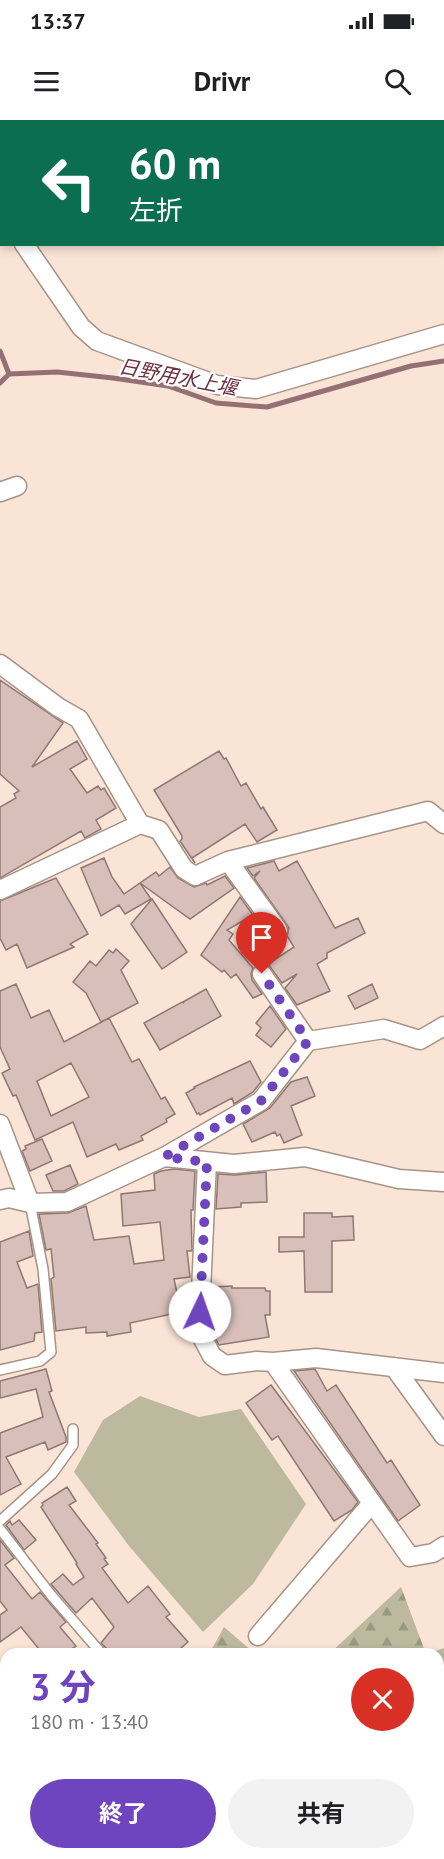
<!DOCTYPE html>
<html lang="ja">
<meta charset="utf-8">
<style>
body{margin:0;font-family:"PT Sans","Noto Sans JP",sans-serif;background:#f2f2f2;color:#202124;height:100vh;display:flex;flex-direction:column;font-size:22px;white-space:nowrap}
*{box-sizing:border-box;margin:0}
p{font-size:20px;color:#757577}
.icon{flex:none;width:33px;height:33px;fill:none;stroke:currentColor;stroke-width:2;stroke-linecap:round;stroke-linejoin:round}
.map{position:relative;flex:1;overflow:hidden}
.details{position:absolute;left:0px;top:1528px;width:444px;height:212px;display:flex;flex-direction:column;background:#fff;border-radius:18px 18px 0 0;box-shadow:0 3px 9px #0003}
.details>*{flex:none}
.banner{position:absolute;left:0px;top:0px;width:444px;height:126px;box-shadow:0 3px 9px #0003;background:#0b6e4f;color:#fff;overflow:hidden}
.pin{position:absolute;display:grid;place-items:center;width:51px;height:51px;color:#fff;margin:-62px -26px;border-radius:50% 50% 50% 0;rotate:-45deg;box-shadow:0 0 6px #0007}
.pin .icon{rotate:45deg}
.me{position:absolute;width:66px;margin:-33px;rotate:3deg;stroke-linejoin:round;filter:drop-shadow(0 0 4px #0008)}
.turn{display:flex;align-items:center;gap:21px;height:126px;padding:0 30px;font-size:27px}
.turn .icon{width:78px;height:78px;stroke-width:2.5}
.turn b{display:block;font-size:42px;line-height:51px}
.round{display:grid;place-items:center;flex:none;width:63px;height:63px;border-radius:32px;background:#f2f2f2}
.head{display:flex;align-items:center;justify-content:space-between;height:102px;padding:0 30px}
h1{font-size:36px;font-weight:700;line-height:45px;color:#6e45be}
.action{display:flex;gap:12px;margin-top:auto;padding:12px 30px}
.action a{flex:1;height:69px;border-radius:36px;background:#6e45be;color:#fff;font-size:24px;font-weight:700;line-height:69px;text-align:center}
.action a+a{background:#f2f2f2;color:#202124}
.status{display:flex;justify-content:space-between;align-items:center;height:42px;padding:0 30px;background:#fff;direction:ltr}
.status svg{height:16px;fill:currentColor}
header{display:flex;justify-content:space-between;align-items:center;height:78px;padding:0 30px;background:#fff;font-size:27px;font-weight:700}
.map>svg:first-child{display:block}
</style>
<div class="status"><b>13:37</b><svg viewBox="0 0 49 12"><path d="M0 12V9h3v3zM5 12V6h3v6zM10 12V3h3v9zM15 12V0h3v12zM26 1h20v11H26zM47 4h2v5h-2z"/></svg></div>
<header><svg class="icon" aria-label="menu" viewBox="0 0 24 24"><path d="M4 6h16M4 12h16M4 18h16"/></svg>Drivr<svg class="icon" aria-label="search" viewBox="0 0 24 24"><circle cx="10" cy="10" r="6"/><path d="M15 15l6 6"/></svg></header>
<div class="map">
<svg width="444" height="1739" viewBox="0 0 444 1739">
<defs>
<pattern id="forest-firs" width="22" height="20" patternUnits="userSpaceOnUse" patternTransform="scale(1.5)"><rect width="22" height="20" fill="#bdb99f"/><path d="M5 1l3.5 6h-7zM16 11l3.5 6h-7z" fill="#9a9782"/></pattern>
</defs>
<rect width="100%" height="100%" fill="#fae4d6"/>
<!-- forest -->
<path fill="url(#forest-firs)" d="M401,1467L426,1534L444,1528V1654L438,1659V1534H329Z
M224,1507L252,1531L262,1534H209Z"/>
<!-- park -->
<path fill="#bdb99f" d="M140,1276L199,1297L241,1289L306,1384L253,1464L203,1512L129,1426L74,1352L103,1300Z"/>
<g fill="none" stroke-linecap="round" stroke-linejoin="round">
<!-- stream -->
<path stroke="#947075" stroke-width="5" d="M0,231L9,254
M9,254L57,252L113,258L168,266L216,283L267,287L411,246L444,241
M0,263L9,254"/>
</g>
<!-- building -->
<path fill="#d9bfba" stroke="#8f7773" stroke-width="1.5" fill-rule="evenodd" d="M0,560L63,603L32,647L77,621L87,639L70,649L87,673L98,666L101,670L104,668L116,688L96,700L101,709L85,718L81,711L0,758V687L16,678L14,674L19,671L0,654Z
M219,631L224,639L226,638L241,666L246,663L261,689L263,687L277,710L257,722L245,704L192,738L195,743L180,721L182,719V716L154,670Z
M104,738L112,757L124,774L156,752L159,756L170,747L178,758L194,767L206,763L207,765L225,756L234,768L190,799L140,763L151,779L125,794L119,785L101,796L81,748Z
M274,741L279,751L297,741L335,808L358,798L365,813L327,833V838L317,844L330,871L297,885L285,868L297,854L282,863L268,844L294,827L287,816L289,808L254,758L260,751L253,756L247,748Z
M56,758L88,814L70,824L74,827L27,848L17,824L6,830L0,818V781Z
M240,777L253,795L227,810L233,814L229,820L253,848L251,854L252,860L262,874L253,878L236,854L231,858L224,850L222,852L201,835Z
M152,779L187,832L162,849L131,804Z
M116,829L129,841L121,850L138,883L101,902L86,873L73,862L90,841L96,846L109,830L113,833Z
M16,864L31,898L49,890L64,922L109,898L132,942L139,939L161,979L165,977L175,994L166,999L167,1002L141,1016L143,1020L119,1030L116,1024L87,1037L73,1002L35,1020L16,975L13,976L2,953L10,949L0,927V871ZM71,943L89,977L51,996L37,961Z
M372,864L378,878L355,889L348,876Z
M206,869L221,896L160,930L144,903L182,882L184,883L183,882Z
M270,886L286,909L271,927L256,915L261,908L256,903Z
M250,941L261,962L253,972L234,984L232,978L200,995L199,993L197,994L186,973L195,968L194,967Z
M307,957L315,976L291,986L302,1015L284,1023L280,1014L277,1016L275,1012L252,1022L243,1004L270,988L291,962Z
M42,1019L52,1041L30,1051L22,1031L26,1029L25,1026Z
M70,1045L78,1064L64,1071H53L46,1055Z
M174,1049L195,1051L193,1090H191L192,1131H187L190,1157L174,1159L181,1192L130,1203L131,1212L107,1216V1212L86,1213V1207L56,1211L51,1159L54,1157L51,1129L46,1130L39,1094L68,1093L86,1086L94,1120L129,1116L134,1144L164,1140L160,1102L123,1106L121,1074L155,1070L154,1054L161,1051Z
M266,1052L267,1082L241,1083V1087L216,1089L218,1054L235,1055Z
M304,1093H332V1097L353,1096L354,1120L332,1121V1172H305L304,1131L279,1132V1117H304Z
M29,1111L33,1136L17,1142L27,1168L38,1164L42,1212L35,1213L34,1221L0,1230V1122Z
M232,1166V1168H265L266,1171H270V1195H265L269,1217L219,1225L214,1216L211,1192L212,1167Z
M46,1249L52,1271L49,1272L66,1317V1322L48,1330L45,1322L6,1337L21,1364L0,1375V1313L43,1297L36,1269L0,1278V1261Z
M315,1249L327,1271L336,1265L387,1343L391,1340L420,1385L398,1401L294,1251Z
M271,1265L358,1382L352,1390L334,1401L278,1316L272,1320L246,1283Z
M67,1367L76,1381L69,1385L98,1423L96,1424L106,1438L104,1439L108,1444L102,1448L128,1483L148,1466L170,1494L166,1497L188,1522L174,1534H112L101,1523L114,1507L92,1478L76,1493L51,1464L63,1454L73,1465L84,1457L76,1444L77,1443L41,1387L43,1385L42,1383Z
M19,1400L36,1420L24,1430L6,1405L10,1401L12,1405Z
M0,1420L14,1438L5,1445L32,1479L40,1472L66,1502L60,1507L76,1526L64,1534H43L21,1507L0,1522V1495L7,1490L0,1481Z"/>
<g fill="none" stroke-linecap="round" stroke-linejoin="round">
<!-- lane casing -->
<g stroke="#a79386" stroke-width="12">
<path id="lane" d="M0,1250L40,1241L51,1232L43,1149L30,1083
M0,1401L52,1354L73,1325V1309
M0,1409L51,1475L102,1534
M0,1675L6,1669"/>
</g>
<!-- street casing -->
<g stroke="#a79386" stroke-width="21">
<path id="street" d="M0,90L2,92
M24,124L81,207L97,221L217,265L256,269L444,214
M0,372L17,366
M0,544L58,587L79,599L140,704L159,710L184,749L195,756L228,741L428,691L444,704
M228,741L278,810
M0,770L140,704
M262,854L308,921
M0,1004L30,1083
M164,1037L261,981L308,921L384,909L420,920L444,906
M207,1042L200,1192L203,1219L212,1236L225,1245L257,1241L273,1242L316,1238L444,1253
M0,1080L9,1078L30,1083L67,1082L164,1037L234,1044L305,1037L399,1059L444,1062
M273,1242L410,1437L433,1433L444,1426
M394,1247L444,1316
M258,1516L372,1383
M0,1701L6,1713
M438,1719L444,1717
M15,1734L17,1739
M172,1739L177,1734
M343,1739L366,1734"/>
</g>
<!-- secondary casing -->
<g stroke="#a79386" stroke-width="27">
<path id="secondary" d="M89,2L92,0
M0,50L2,49"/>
</g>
<!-- lane -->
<use href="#lane" stroke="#fff" stroke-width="9"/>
<!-- street -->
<use href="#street" stroke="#fff" stroke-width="18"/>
<!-- secondary -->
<use href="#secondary" stroke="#fff" stroke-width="24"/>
</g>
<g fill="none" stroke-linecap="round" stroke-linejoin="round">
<!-- route -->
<path stroke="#6e45be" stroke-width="10" stroke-dasharray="0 18" d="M200,1192L207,1042L164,1037L261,981L308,921L262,854"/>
</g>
<g text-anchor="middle" stroke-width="4.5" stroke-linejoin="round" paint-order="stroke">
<!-- water labels -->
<g font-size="20" font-style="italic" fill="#6d2f3f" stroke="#fff">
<text transform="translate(178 257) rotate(11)" y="7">日野用水上堰</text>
</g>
</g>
</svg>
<div class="pin" style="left:262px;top:854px;background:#d93025"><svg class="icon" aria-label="arrive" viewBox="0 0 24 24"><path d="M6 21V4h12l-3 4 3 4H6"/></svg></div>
<svg class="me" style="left:200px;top:1192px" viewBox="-20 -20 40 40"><circle r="19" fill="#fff"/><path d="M0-13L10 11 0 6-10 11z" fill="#6e45be"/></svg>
<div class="banner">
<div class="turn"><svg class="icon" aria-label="left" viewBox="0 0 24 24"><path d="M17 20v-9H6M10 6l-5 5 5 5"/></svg><div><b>60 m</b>左折</div></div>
</div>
<section class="details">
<div class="head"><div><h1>3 分</h1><p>180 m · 13:40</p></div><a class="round" style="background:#d93025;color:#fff"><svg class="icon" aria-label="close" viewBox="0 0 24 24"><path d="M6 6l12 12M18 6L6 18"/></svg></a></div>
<div class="action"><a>終了</a><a>共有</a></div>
</section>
</div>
